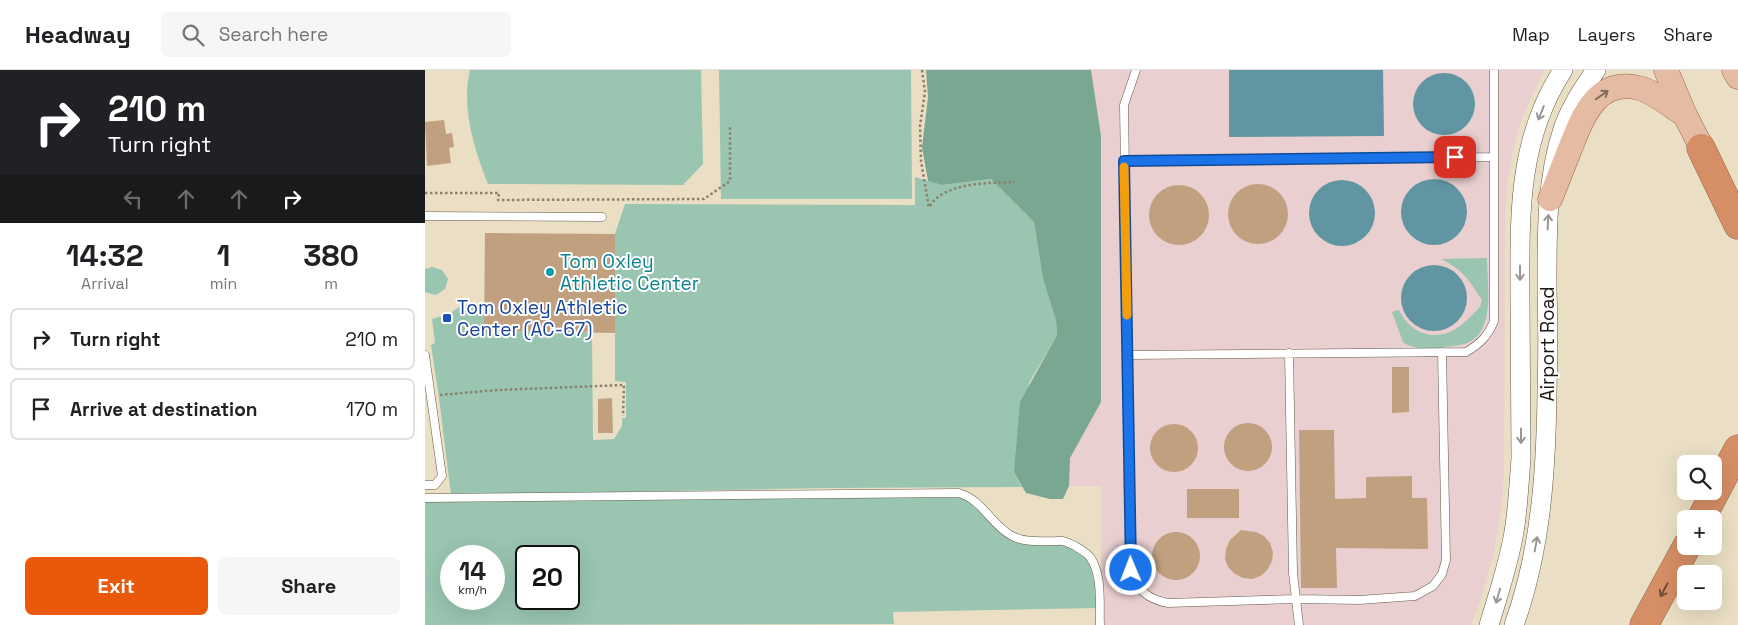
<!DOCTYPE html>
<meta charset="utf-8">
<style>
body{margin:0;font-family:"Space Grotesk",sans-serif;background:#f6f6f6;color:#202124;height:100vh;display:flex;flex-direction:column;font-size:19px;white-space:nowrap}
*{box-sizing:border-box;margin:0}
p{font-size:16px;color:#757577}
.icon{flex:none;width:28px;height:28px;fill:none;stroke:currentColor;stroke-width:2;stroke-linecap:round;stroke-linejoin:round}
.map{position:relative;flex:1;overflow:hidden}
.side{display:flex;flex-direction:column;background:#fff;width:425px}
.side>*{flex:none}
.guide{background:#202124;color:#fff;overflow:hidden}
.buttons{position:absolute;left:1252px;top:385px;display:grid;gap:10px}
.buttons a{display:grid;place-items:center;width:45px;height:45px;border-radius:8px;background:#fff;box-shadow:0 5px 20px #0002;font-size:25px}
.speed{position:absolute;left:15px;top:475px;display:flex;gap:10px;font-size:25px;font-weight:700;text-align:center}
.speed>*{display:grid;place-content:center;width:65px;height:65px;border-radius:50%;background:#fff;box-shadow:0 5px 20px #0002;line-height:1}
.speed small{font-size:12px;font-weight:400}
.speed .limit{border:2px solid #111;border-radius:8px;background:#fff;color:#111}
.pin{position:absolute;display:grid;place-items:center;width:42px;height:42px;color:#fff;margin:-21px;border-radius:10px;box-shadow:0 2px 8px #0006}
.me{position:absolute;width:55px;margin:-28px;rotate:359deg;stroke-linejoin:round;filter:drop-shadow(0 0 4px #0008)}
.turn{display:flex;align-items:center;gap:18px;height:105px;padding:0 25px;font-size:22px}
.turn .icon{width:65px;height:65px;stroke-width:2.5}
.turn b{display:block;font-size:35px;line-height:42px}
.lanes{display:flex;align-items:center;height:48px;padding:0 25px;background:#0003;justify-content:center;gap:25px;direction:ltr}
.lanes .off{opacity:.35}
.eta{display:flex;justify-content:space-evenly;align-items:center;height:85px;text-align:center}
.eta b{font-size:30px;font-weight:700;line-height:35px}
.action{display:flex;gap:10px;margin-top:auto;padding:10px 25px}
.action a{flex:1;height:58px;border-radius:8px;background:#ea580c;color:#fff;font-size:20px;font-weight:700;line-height:58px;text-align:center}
.action a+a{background:#f6f6f6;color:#202124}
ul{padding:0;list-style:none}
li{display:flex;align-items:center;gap:15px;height:62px;margin:0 10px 8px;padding:0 15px;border:2px solid #e0e0e0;border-radius:8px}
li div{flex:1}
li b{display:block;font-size:19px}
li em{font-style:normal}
header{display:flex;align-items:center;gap:30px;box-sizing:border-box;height:70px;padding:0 25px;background:#fff;border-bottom:1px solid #e0e0e0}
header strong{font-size:24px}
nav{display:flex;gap:28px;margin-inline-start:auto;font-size:18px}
.search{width:350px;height:45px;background:#f6f6f6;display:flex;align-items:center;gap:12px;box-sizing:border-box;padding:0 18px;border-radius:8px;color:#757577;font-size:19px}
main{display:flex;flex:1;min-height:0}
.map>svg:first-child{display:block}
</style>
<header>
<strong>Headway</strong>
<div class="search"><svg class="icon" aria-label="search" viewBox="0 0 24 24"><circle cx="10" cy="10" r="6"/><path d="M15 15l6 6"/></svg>Search here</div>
<nav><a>Map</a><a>Layers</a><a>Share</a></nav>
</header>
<main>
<section class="side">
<div class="guide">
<div class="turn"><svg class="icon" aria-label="right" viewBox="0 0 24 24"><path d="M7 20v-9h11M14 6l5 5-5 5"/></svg><div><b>210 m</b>Turn right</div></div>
<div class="lanes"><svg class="icon off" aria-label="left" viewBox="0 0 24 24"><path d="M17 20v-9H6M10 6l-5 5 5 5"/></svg><svg class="icon off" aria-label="ahead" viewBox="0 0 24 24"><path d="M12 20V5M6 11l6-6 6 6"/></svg><svg class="icon off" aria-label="ahead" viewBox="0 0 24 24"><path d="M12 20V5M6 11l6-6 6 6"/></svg><svg class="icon" aria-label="right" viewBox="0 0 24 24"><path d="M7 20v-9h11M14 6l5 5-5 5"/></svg></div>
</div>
<div class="eta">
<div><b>14:32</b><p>Arrival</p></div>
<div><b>1</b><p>min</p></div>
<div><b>380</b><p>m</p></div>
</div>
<ul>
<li><svg class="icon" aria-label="right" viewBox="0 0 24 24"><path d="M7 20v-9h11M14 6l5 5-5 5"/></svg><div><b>Turn right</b></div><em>210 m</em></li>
<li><svg class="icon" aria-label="arrive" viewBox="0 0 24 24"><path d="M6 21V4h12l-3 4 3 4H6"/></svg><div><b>Arrive at destination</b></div><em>170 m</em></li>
</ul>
<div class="action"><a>Exit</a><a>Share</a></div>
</section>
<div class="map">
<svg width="1313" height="555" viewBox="0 0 1313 555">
<rect width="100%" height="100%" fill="#eadfc4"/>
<!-- industrial -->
<path fill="#e9cfd0" d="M666,0H1120L1102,36L1093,61L1087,85L1082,114L1080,144L1079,408L1076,440L1068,486L1055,532L1046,555H675L677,416H644V388L676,332Z"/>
<!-- green -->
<path fill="#9ac5b1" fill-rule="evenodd" d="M45,0H276L278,94L258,115L63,114C49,79 36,38 45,0Z
M294,0H486L487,129H296Z
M490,107L517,115L566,109L609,152L618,209L631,249L632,265L604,313L589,402L597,417L402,418L26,425L14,328L6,275L10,273L7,249L24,244L37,235H51L60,239V261L167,263L168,370L189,369L197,356V348H201V312L190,311V164L200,134L490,135Z
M1062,188C1062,213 1071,262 1042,273C1034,276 1024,276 1016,278C1005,279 986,279 978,272L967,242L974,240C985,263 1009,273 1032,258C1040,253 1048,244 1055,237L1057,230C1044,210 1038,200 1016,189Z
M7,197L17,200L23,209L20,219L11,225L0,222V199Z
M534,423L588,467L639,470L656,479L671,500L674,538L468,542L469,554L0,555V428ZM26,486H69V529H26ZM101,486H144V529H101Z"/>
<!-- forest -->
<path fill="#79a792" d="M501,0H666L676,66V332L645,388L644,416L638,429H625L601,423L589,402L595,332L632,265L631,250L618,209L609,152L566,109L517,115L503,111L497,77L503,27Z"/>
<!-- water -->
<path fill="#6195a2" d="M804,0H958L959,66L804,67Z
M988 34a31 31 0 1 1 62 0a31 31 0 1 1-62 0Z
M976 142a33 33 0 1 1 66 0a33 33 0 1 1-66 0Z
M884 143a33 33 0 1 1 66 0a33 33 0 1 1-66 0Z
M976 228a33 33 0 1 1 66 0a33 33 0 1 1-66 0Z"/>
<!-- building -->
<path fill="#c1a080" d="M19,50L21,64L27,63L29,77L24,78L26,93L2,96L0,52Z
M803 144a30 30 0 1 1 60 0a30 30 0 1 1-60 0Z
M724 145a30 30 0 1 1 60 0a30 30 0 1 1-60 0Z
M60,163L190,164V263L59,261Z
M967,297H984V342L967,343Z
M187,328L188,363H173V329Z
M799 377a24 24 0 1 1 48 0a24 24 0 1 1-48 0Z
M725 378a24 24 0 1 1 48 0a24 24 0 1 1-48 0Z
M874,360H909L910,429L941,428V407L987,406V428H1002L1003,479L911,478L912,518H876Z
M762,419H814V448H762Z
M816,460L831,462L839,466L845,473L848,482L847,491L843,499L837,505L828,509L818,508L810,504L803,497L800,489L801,479L805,470Z
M727 486a24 24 0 1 1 48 0a24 24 0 1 1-48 0Z"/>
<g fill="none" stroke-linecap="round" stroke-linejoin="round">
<!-- service casing -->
<g stroke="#645b44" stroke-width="9">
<path id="service" d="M711,0L699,35L706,499C713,520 721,529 743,533L871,529L934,530L990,526L1008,516L1017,504L1021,490L1017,282
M699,91L1069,87
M0,146L177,147
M864,283L868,503L874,555
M0,285L17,406L10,415H0
M703,285L1041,282C1055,274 1063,266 1069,251V0
M0,428L534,423C558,430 566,455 587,466C600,473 618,471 632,471C639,470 644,473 650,476C655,479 662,483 665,487C678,505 674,534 675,555"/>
</g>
<!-- tertiary casing -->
<g stroke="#645b44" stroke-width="20">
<path id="tertiary" d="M1064,555C1073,525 1084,493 1089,462C1093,438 1094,413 1096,389C1096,337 1095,285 1095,232C1095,150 1091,72 1138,0
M1089,555C1116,480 1121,402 1122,323C1123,288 1123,253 1122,217C1122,165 1121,110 1138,59C1145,38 1158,18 1171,0"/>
</g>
<!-- primary casing -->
<g stroke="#956547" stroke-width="25">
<path id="primary" d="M1241,0L1260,45L1285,94
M1309,0L1313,7
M1125,129C1132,113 1138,96 1145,79C1157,49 1171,7 1214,18C1230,22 1245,36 1260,45"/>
</g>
<!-- motorway casing -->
<g stroke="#956547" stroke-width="29">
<path id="motorway" d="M1276,78L1313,155
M1276,449L1313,379
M1219,555L1262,476"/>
</g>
<!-- path -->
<path stroke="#89816e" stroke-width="2.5" stroke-dasharray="2.5 2.5" stroke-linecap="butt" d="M497,0L500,22L495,56L496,91L504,138
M0,123H74L73,130L279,129L305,111V55
M505,136C519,112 565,113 590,112
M15,325L72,320L199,315L198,346"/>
<!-- service -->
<use href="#service" stroke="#fff" stroke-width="8"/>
<!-- tertiary -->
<use href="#tertiary" stroke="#fff" stroke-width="19"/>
<!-- primary -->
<use href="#primary" stroke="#e6bba3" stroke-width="24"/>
<!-- motorway -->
<use href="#motorway" stroke="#d68e66" stroke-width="28"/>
</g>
<!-- one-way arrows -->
<defs><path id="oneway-shaft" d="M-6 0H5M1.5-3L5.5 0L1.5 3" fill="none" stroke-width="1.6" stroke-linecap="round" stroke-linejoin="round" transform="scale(1.25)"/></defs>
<use stroke="#806a58" href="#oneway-shaft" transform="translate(1177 25) rotate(-35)"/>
<g stroke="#989793">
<use href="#oneway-shaft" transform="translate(1116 43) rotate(112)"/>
<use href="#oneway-shaft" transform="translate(1123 152) rotate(-87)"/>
<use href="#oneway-shaft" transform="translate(1095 203) rotate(90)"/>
<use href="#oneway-shaft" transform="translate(1096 366) rotate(90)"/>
<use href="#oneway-shaft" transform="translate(1111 474) rotate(-80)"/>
<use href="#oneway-shaft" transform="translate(1073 526) rotate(106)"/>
</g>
<use stroke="#6f4d36" href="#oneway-shaft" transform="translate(1239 520) rotate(118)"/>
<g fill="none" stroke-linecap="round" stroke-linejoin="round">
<!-- route casing -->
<g stroke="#114b97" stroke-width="12">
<path id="route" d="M706,500L699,91L1030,87"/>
</g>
<!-- route -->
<use href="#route" stroke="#1a73e8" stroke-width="9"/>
<!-- slow -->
<path stroke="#f59e0b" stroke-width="9" d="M699,97L702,245"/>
</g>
<!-- markers -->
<circle fill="#0f9aa8" stroke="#fff" stroke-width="2" cx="125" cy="202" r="5"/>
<rect fill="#1a4fb4" stroke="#fff" stroke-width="2" x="17" y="243" width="10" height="10" rx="2.5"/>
<g text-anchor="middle" stroke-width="4" stroke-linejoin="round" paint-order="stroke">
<!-- culture labels -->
<g font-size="19" fill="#0d838f" stroke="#fff" text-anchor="start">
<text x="135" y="198">Tom Oxley<tspan x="135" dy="22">Athletic Center</tspan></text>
</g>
<!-- transit labels -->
<g font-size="19" fill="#164399" stroke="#fff" text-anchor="start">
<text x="32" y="244">Tom Oxley Athletic<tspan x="32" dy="22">Center (AC-67)</tspan></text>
</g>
<!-- street labels -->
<g font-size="19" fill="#1b180e" stroke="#fff">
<text transform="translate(1122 274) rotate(-90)" y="7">Airport Road</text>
</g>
</g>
</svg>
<div class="buttons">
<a><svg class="icon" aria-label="search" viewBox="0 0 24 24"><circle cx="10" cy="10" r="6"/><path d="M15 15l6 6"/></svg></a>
<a>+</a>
<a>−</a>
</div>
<div class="speed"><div>14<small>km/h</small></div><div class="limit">20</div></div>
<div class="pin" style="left:1030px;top:87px;background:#d93025"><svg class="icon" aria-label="arrive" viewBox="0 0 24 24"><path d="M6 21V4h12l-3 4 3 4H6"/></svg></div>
<svg class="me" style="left:706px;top:500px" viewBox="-20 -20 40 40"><circle r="17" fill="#1a73e8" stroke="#fff" stroke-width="3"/><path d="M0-11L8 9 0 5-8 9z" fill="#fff"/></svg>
</div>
</main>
